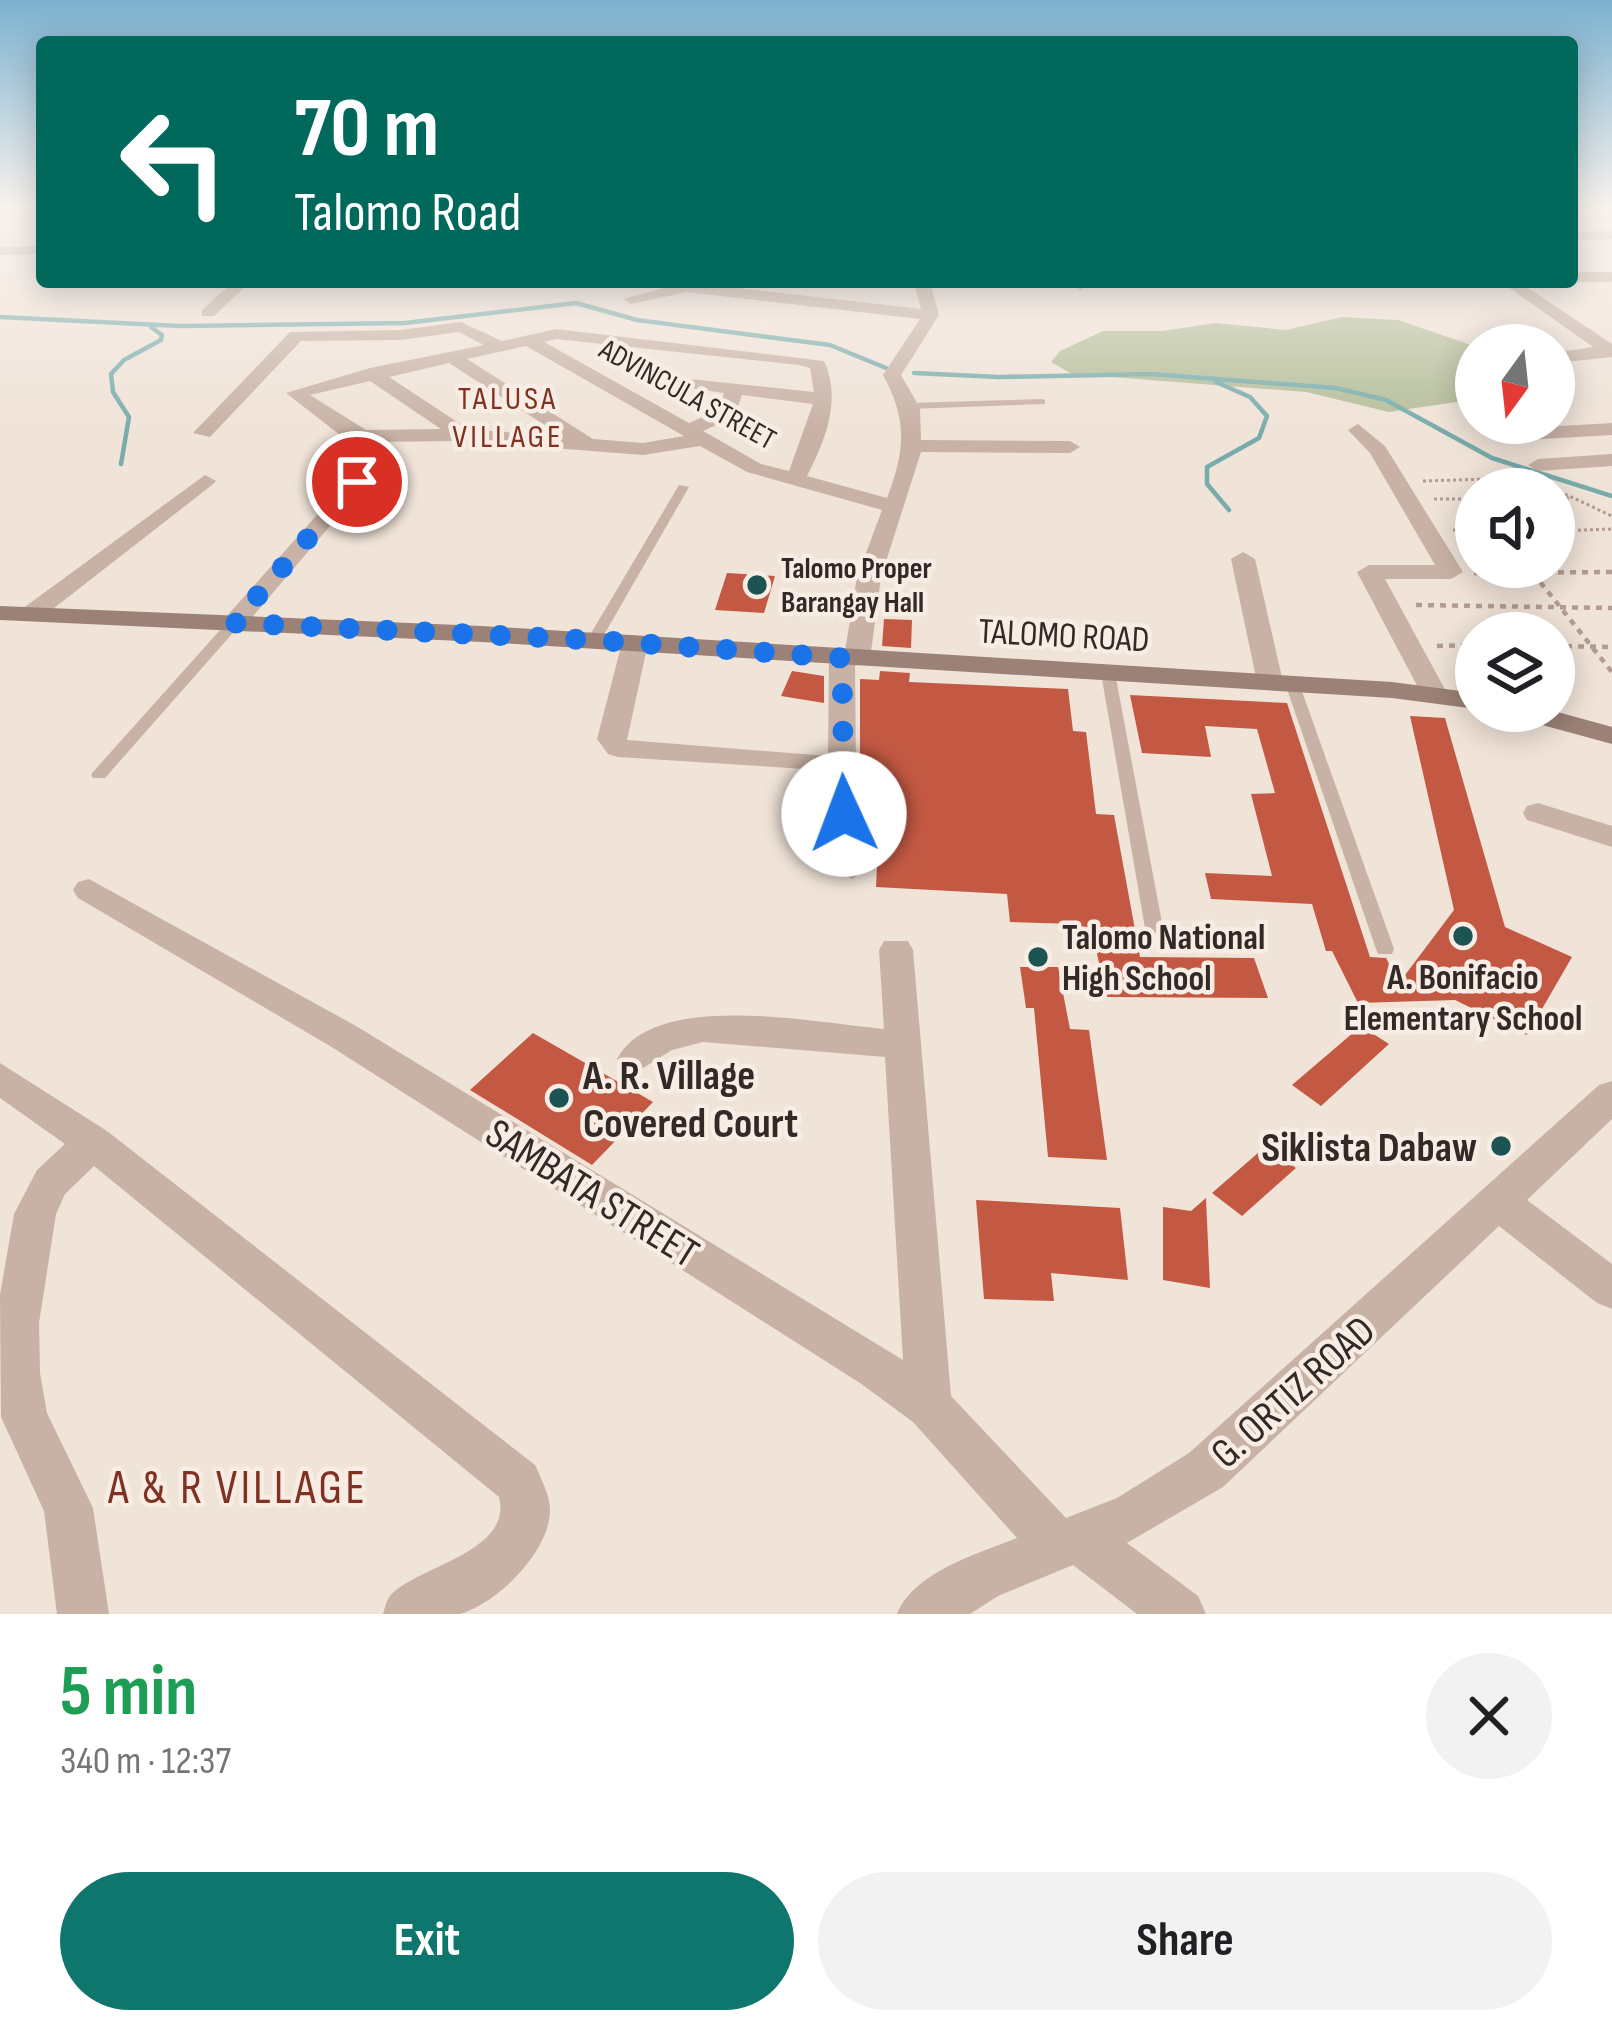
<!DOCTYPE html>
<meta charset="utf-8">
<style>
body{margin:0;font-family:"Sofia Sans Condensed",sans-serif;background:#f2f2f2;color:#202124;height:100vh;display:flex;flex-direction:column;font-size:45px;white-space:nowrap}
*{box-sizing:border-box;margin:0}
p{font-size:39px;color:#757577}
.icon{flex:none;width:66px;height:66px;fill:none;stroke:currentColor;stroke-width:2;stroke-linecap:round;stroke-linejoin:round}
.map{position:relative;height:1614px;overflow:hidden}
.side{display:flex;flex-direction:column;background:#fff;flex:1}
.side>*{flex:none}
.banner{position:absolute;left:36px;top:36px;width:1542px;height:252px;border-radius:12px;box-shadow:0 6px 30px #0003;background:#00695c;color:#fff;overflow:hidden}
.needle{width:78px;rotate:195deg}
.tools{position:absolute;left:1455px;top:324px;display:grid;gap:24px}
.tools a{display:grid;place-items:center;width:120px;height:120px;border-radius:50%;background:#fff;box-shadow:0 6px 30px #0003;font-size:60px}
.pin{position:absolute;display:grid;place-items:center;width:102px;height:102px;color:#fff;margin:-51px;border:6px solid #fff;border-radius:50%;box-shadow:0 3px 12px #0007}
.me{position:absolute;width:132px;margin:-66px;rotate:358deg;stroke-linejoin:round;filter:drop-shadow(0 0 9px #0008)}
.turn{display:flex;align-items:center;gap:42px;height:252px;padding:0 60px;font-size:54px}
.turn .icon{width:156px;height:156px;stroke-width:2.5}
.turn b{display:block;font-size:84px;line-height:102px}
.round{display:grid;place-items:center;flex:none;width:126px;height:126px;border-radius:63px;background:#f2f2f2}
.overview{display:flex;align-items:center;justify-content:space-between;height:204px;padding:0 60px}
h1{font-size:72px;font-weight:700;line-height:90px;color:#1e9e55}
.cta{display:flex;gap:24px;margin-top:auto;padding:24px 60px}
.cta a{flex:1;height:138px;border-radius:72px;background:#0f766e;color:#fff;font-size:48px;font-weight:700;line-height:138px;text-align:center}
.cta a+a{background:#f2f2f2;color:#202124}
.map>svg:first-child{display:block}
</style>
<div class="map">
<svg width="1612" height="1614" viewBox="0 0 1612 1614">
<rect width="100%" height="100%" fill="#f0e3d8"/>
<!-- green -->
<path fill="#b4be99" d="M1342,317L1398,320L1474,346L1476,399L1389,412L1306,392L1072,374L1051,362L1060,351L1103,331H1163L1215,323L1286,330Z"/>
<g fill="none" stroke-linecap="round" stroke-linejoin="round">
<!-- stream -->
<path stroke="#78acab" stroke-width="4.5" d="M0,317L180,326L405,323L576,303L637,320L830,345L886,368
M914,373L999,377L1151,374L1336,388L1386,400L1492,458L1612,496
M1216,382L1250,397L1267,416L1259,438L1207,467V484L1229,510
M121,464L129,417L113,392L111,374L124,360L161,340L162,335L151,327"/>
</g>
<!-- building -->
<path fill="#c35943" d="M727,573L775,576L764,613L715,610Z
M884,619L912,620L911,648L882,646Z
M792,671L824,676V703L781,696Z
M880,671L910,673L909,682L1068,689L1073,731L1086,732L1096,814L1114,815L1140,957L1254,958L1268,998L1107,997L1093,937L1078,936L1076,924L1010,922L1007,894L876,887L877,866L865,865L858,800L862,785H856L855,775L860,766V679L879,680Z
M1130,695L1287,703L1370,957L1386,958L1399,983L1454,910L1410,716L1445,718L1505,927L1572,957L1527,1035L1455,1000L1358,1003L1332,951H1326L1312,904L1211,899L1205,873L1272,876L1251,794L1275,793L1257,729L1205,726L1211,757L1142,753Z
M1020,967H1058L1070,1029L1089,1030L1107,1160L1048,1157L1034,1008H1026Z
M1361,1026L1389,1044L1321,1106L1292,1085Z
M533,1033L653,1102L592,1165L470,1090Z
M1266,1146L1296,1168L1242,1216L1212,1193Z
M1206,1198L1210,1288L1163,1280V1207L1191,1211Z
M976,1200L1120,1208L1128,1280L1051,1273L1054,1301L984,1299Z"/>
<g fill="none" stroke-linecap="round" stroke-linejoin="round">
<!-- path-far1 -->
<path stroke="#b39c8f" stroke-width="3" stroke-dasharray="3 3" stroke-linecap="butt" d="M1423,481L1519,478
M1554,489L1612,516
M1554,498H1572
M1434,499H1476
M1453,530H1476
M1554,531L1612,529"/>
<!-- path -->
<path stroke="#b39c8f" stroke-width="4.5" stroke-dasharray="6 6" stroke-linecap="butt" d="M1474,573L1612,572
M1533,573L1612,672
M1416,605L1612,608
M1437,646L1476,645
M1554,646L1612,647"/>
<!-- lane -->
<path fill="#c8b2a5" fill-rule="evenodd" d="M1041,399L1045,400V404L908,409L903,406L908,403Z
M679,485L689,487L601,640L594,644L589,643L587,640Z
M234,619L241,623L239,626L105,778H93L91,775L93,772L229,620Z
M1108,669L1115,673L1163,928L1160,933H1148L1145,928L1101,673Z
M1292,679L1299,683L1394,949L1392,954H1378L1376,949L1285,683Z
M842,761L850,766L861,873L852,879L843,873L834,766Z"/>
<!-- street -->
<path fill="#c8b2a5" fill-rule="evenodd" d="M1612,231V239L1572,240V232Z
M42,246V254L0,255V247Z
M1572,272H1612V282H1572Z
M233,282H250L214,316H202V310Z
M687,282L921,309L914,282H930L939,315L901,375L920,408L921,440L1070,441L1080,447L1070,453L921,452L881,577L870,659L855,666L856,766L852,772L618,757L608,754L597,739L622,643L635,635L648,643L627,740L828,756L829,658L845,651L857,577L882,510L747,472L700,446L643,455L463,441L365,442L340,435L286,393L370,368L484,345L459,332L400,340L301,341L210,437L193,433L290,332L400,330L461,322L502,341L556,329L824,361C842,399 825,441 807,476L887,498C905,450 908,421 883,375L920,319L687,292L631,304L623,299ZM556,339L799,365L810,368L814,392L670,377V385L724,393L719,410L689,423L544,342ZM526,346L684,436L643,443L593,439L467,359ZM449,363L563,437L468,429L389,377ZM370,381L441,429L366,430L310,395ZM742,395L813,404L789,471L761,464L703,431L734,417Z
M1070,282H1086L1088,285L1080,290Z
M1248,282H1366L1358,287H1256Z
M1501,282H1519L1612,344V357L1565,362L1554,359V347L1567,351L1593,347Z
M1525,334L1548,345L1519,343V335Z
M1612,423V435L1525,440L1515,434L1525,428Z
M1358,424L1385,446L1463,572L1451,579H1385L1448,695L1445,701H1425L1422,695L1357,572L1369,565H1435L1370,453L1348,430Z
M1612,454V466L1538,471L1528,465L1538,459Z
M205,475L216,481L212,485L40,619H22L19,614L22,609Z
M357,476L364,478V486L243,628H225L222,623L225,618L350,478Z
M1243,552L1255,559L1283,682L1270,690L1257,682L1231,559Z
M1538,803L1612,826V847L1527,820L1523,813L1527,806Z
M89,879L356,1026L903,1360L885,1057L703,1042L672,1050L635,1073L622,1069L617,1059C654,989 817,1023 884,1029L879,950L884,941H908L913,950L951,1396L1066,1518L1117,1498L1189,1453L1599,1085L1612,1081V1119L1527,1200L1612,1264V1309L1597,1303L1499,1226L1223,1487L1127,1543L1198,1596L1206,1614H1137L1073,1565L998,1596L970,1614H897C914,1572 977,1554 1017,1538L913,1422L860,1383L330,1046L78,898L73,890L78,882Z
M0,1063L107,1131L535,1465C541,1479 550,1495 550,1510C550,1551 498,1603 460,1614C438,1614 406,1614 383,1614C385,1608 386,1601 390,1596C416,1566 513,1553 499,1497L94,1166L65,1194L56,1214L39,1323L40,1373L47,1413L93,1508L109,1614H57L44,1511L1,1417L0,1295L14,1214L37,1170L65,1144L0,1098Z"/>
<!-- secondary -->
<path fill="#9b8176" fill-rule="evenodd" d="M0,606L482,626L1392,682L1476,693V709L1392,698L482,642L0,620Z
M1509,711H1554L1612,727V744L1513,717Z"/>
</g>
<!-- sky -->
<linearGradient id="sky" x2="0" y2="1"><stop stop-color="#7bb1d0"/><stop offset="0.48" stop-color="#f8f2ed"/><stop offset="1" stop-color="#f8f2ed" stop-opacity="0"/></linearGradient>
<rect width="1612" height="431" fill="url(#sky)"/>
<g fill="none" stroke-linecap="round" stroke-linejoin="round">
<!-- route -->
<path stroke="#1a73e8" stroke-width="21" stroke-dasharray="0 37.8" d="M357,482L234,623L594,640L842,658L844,814"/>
</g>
<!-- markers -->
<g fill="#1d5353" stroke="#f8ede4" stroke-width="4.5">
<circle cx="757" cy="585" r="12"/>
<circle cx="1463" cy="936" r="12"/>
<circle cx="1038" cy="957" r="12"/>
<circle cx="559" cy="1098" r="12"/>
<circle cx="1501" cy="1146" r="12"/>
</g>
<g text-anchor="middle" stroke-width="9" stroke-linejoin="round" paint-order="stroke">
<!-- far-street labels -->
<g font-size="30" fill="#332926" stroke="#f8ede4">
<text transform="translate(688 394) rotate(29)" y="10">ADVINCULA STREET</text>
</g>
<!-- far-poi labels -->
<g font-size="30" font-weight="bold" fill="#332926" stroke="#f8ede4" text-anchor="start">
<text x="781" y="578">Talomo Proper<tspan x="781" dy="34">Barangay Hall</tspan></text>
</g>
<!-- far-neighbourhood labels -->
<g font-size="33" letter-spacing="3" fill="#803121" stroke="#f8ede4">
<text x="508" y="409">TALUSA<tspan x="508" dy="38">VILLAGE</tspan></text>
</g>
<!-- street labels -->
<g font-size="36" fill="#332926" stroke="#f8ede4">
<text transform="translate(1064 634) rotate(3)" y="13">TALOMO ROAD</text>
</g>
<!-- poi labels -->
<g font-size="36" font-weight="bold" fill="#332926" stroke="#f8ede4" text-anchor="start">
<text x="1062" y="949">Talomo National<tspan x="1062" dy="41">High School</tspan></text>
<text x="1463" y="989" text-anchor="middle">A. Bonifacio<tspan x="1463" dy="41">Elementary School</tspan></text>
</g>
<!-- near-poi labels -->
<g font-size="42" font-weight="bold" fill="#332926" stroke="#f8ede4" text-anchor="start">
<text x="583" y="1089">A. R. Village<tspan x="583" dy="48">Covered Court</tspan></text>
<text x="1477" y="1161" text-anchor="end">Siklista Dabaw</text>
</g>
<!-- near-street labels -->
<g font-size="42" fill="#332926" stroke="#f8ede4">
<text transform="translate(593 1192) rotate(32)" y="15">SAMBATA STREET</text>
<text transform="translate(1292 1391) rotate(-42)" y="15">G. ORTIZ ROAD</text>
</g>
<!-- near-neighbourhood labels -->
<g font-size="48" letter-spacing="3" fill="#803121" stroke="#f8ede4">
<text x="238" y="1503">A &amp; R VILLAGE</text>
</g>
</g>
</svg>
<div class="tools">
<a><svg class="needle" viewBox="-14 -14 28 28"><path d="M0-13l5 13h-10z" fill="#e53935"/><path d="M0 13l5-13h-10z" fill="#757577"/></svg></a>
<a><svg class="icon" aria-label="sound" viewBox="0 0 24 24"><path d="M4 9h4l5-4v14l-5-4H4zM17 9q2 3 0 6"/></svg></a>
<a><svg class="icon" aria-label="layers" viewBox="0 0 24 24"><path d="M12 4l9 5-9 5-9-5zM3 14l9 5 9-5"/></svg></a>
</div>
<div class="pin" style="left:357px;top:482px;background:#d93025"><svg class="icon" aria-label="arrive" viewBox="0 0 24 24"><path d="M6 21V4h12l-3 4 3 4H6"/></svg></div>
<svg class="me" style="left:844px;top:814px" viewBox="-20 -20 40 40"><circle r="19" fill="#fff"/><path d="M0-13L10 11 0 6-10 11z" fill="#1a73e8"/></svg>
<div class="banner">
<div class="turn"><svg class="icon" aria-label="left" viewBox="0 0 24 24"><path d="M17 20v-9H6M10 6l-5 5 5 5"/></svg><div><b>70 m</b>Talomo Road</div></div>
</div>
</div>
<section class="side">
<div class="overview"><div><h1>5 min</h1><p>340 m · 12:37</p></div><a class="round"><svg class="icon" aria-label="close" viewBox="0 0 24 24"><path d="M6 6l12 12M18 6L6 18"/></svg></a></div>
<div class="cta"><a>Exit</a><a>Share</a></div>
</section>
